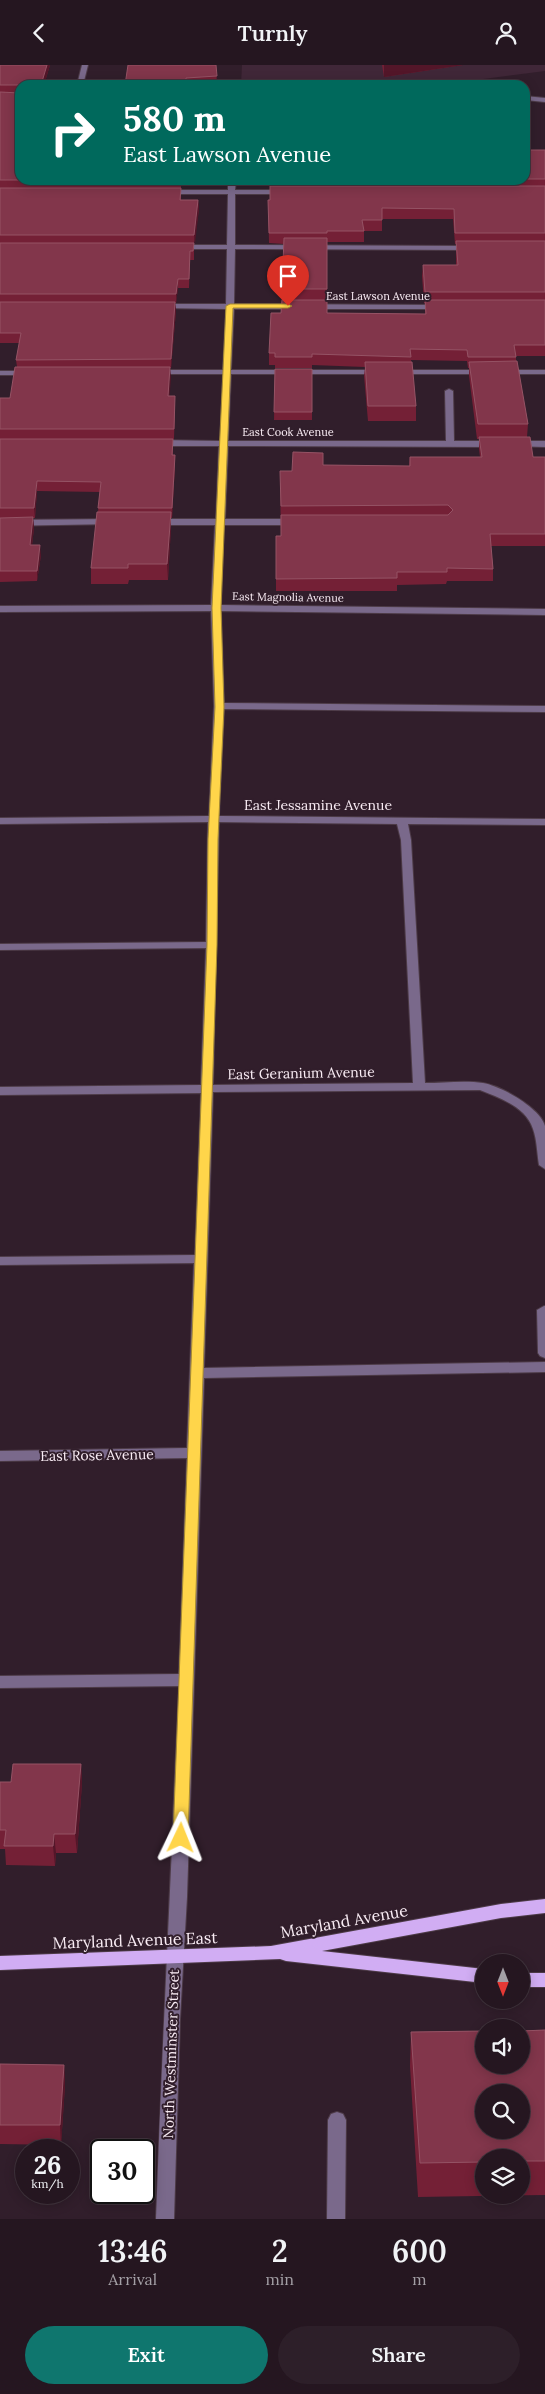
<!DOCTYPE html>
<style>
body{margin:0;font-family:Lora,serif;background:#2d1f29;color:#f1f3f6;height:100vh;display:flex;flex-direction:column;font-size:19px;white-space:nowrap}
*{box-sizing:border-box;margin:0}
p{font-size:16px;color:#a39fa5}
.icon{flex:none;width:28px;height:28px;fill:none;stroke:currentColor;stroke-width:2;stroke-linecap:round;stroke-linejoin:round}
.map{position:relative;height:2154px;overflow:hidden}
.panel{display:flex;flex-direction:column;background:#251620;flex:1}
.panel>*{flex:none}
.guide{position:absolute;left:15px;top:15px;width:515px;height:105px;border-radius:15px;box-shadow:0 2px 12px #0003,0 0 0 1px #42353e;background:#00695c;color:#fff;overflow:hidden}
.needle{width:32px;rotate:180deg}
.tools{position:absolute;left:475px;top:1889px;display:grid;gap:10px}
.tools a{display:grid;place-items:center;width:55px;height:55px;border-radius:50%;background:#251620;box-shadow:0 2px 12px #0003,0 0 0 1px #42353e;font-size:25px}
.speed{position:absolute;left:15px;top:2074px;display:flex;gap:10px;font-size:25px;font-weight:700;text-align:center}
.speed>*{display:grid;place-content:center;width:65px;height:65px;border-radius:50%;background:#251620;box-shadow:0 2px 12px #0003,0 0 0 1px #42353e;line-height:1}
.speed small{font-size:12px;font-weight:400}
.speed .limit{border:2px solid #111;border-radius:8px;background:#fff;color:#111}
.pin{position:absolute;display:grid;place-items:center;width:42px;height:42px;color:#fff;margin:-51px -21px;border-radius:50% 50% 50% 0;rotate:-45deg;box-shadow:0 0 5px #0007}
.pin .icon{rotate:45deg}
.me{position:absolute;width:55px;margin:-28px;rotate:2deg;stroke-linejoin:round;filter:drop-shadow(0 0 4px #0008)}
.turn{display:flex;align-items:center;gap:18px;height:105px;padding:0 25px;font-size:22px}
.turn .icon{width:65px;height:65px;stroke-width:2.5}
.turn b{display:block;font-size:35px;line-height:42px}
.eta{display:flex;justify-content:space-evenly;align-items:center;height:85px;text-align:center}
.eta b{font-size:30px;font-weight:600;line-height:35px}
.button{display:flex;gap:10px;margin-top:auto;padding:10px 25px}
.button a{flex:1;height:58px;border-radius:30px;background:#0f766e;color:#fff;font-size:20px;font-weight:600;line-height:58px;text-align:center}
.button a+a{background:#2d1f29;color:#f1f3f6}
header{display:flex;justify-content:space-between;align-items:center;height:65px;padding:0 25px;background:#251620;font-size:22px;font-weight:600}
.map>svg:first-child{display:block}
</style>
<header><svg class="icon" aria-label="back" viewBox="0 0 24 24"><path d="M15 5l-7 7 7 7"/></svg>Turnly<svg class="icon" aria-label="person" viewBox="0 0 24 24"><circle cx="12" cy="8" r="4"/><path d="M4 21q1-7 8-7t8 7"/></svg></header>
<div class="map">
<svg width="545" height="2154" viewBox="0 0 545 2154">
<rect width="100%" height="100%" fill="#311e2b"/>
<!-- built -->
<path fill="#402738" d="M242,0H545V6L438,20H241Z"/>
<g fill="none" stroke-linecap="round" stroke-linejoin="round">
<!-- minor casing -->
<g stroke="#4d3b47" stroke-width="2">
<path id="minor" d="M82,0H88L83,20H77Z
M525,31L545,33V37L525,35Z
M228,115H236L235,125H288L292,127L288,129H235V180L473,181L477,183L473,185L235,184L234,239L443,240L447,242L443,244H234L231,305H545V309H231L228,376H446L445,326L449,324L453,326L454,376H495L499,379L495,382L228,381L225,454H297L301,457L297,460H224L221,540L545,544V550L221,546L224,638L545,641V647L224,644L219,751L545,754V760L408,759L411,775L425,1018C443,1018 465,1015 483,1018C501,1021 540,1043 545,1061C545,1074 545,1091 545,1104L539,1100C537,1088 537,1075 533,1064C526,1042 500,1033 480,1025L213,1027L204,1303L545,1297V1307L204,1313L187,1832L180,1954L174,2154H156C162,1976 172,1799 179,1621L0,1623V1611L179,1609L187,1393L0,1396V1386L187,1383L194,1198L0,1200V1192L195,1190L201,1028L0,1030V1022L201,1020L206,883L0,885V879L206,877L208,757L0,759V753L209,751L214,641L211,546L0,547V541L211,540L215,460H154L150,457L154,454H216L219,381H158L154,378L158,375L220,376L223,309H155L151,307L155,305H223L226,244L160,243L156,241L160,239H226L227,184H178L174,182L178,180H227L228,129H165L161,127L165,125H228ZM219,757L397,759L401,775L413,1018L213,1020Z
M0,306H30L34,308L30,310H0Z
M515,376H545V382L512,381V377Z
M112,454L116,457L115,459L0,461V455Z
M544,1241H545V1293L540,1291L538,1288L537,1245Z
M337,2047L343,2049L346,2055L345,2154H327L328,2055L331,2049Z"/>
</g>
<!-- major casing -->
<g stroke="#4d3b47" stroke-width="2">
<path id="major" d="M545,1834V1848L501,1853L322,1886L484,1904V1918L286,1896L280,1894L0,1905V1891L271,1881L501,1839Z
M521,1908H545V1922H521Z"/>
</g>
<!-- minor -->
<use href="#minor" fill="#7a698b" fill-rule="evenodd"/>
<!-- major -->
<use href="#major" fill="#d1adf3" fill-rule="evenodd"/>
</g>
<!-- wall -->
<path fill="#742036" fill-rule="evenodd" d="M0,0H50L44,20H20V115H181V135H198L199,144L194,179V195H190L189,223H178L176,238H175L176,246L171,303H170L169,331L175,340L174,374H173V390H175V400L172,453H171V462L168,515H129L128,519H91V503L98,447L100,427L37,426L35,453H33L34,463L32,480L41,490L37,516L0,517V333H10L17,302L16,295L20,278H0Z
M216,0L217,20H125Z
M382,0H463L384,12Z
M525,85H545V291H516V296L528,359L527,372L533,392H545V481H491L493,504V516H447L446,519L397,520V526H276V471H281L280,418L292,406L323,400L409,401L410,392H480L479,384V374H477L469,311V303H468L467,296L411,295L416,341V356H368L364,311L365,302L312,300V303H275V300H269V288L281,248L284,179L269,178L268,135H270L271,115H525ZM382,154H453L455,179H456V200H423L422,211L424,238H425V249L327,248V177H364V166H382Z
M275,304H312V355H274Z
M81,1699L82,1718L77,1788H56L55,1801L6,1800L5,1784H0V1717H11Z
M545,1965V2130L418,2132L410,2001L411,1967ZM484,2092H521V2130H484Z
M0,1999L64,2000L65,2020L61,2080L0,2079Z"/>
<!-- shaded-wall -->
<path fill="#531629" d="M47,0H50L44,20H41Z
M384,0H463L384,12Z
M198,135L199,144L195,179L194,170Z
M178,214V223L176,238V229Z
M175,237L176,246L171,303V294Z
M170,302L171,312L169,340L168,331Z
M175,390V400L172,453V443Z
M37,416V426L35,453L34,443Z
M171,447V462L168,515L167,499Z
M33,452L34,463L31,490L30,480Z
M40,480L41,490L37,516V506Z
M81,1699L82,1718L77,1788L75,1769Z
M54,1769L56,1788L55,1801L53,1781Z
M64,2000L65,2020L61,2080L60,2060Z"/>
<!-- building -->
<path fill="#82364b" stroke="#955365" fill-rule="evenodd" d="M0,0H47L41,20H0Z
M128,0H216L217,11L186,13V20H125Z
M20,26V115H181H0V27L20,28Z
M525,85H545V114H525Z
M270,121H545V168H455L454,144L382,143V155H362L364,166H327V168H269L268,135H270Z
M0,123H181L180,135H198L194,170H0Z
M284,173H327V224H282Z
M456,176H545V227H425L423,200H458Z
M0,178H194L193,186H190L189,214H178L176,229H0Z
M282,235H327V248L426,249L425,235H545V280H514L516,292H468L467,285L410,284L411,292L312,289V292H275V288H269L271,248H281Z
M0,237H175L171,294L16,295L21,268H0Z
M517,296L528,359H478L469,297Z
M365,297H412L416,341H368Z
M15,302H170L168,331H175L174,364H0V333H10Z
M275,304H312V347H274Z
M479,372H530L533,392H545V469H490L493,504L447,503V507H397V513L276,514V471H281V450H448L453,445L448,440L281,441L280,406H292L293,387L323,388V400L410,401V392H482Z
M0,374H173L172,390H175L172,443H98L101,417L37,416L34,443H0Z
M97,447H171L167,499H128V503H91Z
M33,452L30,480H40L37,506H0V453Z
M13,1699H81L75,1769H54L53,1781H4L6,1765H0V1717H11Z
M545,1965V2096H521V2092H484V2097L420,2098L411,1967L484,1966V2000H521V1966ZM484,2028H521V2065H484Z
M0,1999L64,2000L60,2060H0Z"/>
<!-- route -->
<path fill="#ffd54a" stroke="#a68a30" d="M230,239H288L292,241L288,243H233L221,543L224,642L218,774L217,880L188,1773L186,1777L181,1779L176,1777L173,1773L207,880L208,774L215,642L212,543L226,241Z"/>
<g text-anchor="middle" stroke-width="4" stroke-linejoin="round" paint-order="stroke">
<!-- far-street labels -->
<g font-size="11" fill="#f9ecf4" stroke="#311e2b">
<text x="378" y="235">East Lawson Avenue</text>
<text x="288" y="371">East Cook Avenue</text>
<text transform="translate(288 532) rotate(1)" y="4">East Magnolia Avenue</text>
</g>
<!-- street labels -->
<g font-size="14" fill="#f9ecf4" stroke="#311e2b">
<text x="318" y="745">East Jessamine Avenue</text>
<text transform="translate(301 1008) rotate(-1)" y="5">East Geranium Avenue</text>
<text transform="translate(97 1390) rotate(-1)" y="5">East Rose Avenue</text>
<text transform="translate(171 1989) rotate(-88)" y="5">North Westminster Street</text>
</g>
<!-- near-street labels -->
<g font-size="16" fill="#f9ecf4" stroke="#311e2b">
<text transform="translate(344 1856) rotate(-10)" y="6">Maryland Avenue</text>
<text transform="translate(135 1875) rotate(-2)" y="6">Maryland Avenue East</text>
</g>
</g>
</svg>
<div class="tools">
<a><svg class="needle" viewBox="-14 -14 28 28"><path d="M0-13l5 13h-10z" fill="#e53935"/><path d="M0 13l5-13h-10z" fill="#a39fa5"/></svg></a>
<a><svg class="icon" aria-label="sound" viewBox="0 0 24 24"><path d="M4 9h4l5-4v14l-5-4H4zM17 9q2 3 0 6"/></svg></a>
<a><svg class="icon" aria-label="search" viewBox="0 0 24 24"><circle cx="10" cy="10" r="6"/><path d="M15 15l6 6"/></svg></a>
<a><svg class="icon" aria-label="layers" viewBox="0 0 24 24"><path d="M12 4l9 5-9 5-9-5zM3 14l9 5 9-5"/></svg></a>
</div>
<div class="speed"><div>26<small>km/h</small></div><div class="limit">30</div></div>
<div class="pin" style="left:288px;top:241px;background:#d93025"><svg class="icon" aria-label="arrive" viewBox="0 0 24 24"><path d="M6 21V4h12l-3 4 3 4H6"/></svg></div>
<svg class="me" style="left:181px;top:1773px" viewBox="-20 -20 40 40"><path d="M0-17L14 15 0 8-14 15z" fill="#ffd54a" stroke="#fff" stroke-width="4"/></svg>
<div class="guide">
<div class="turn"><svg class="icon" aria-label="right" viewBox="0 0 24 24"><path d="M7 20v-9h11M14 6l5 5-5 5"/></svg><div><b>580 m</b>East Lawson Avenue</div></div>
</div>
</div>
<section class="panel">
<div class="eta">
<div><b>13:46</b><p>Arrival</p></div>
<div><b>2</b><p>min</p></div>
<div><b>600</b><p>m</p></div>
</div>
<div class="button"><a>Exit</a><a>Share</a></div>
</section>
